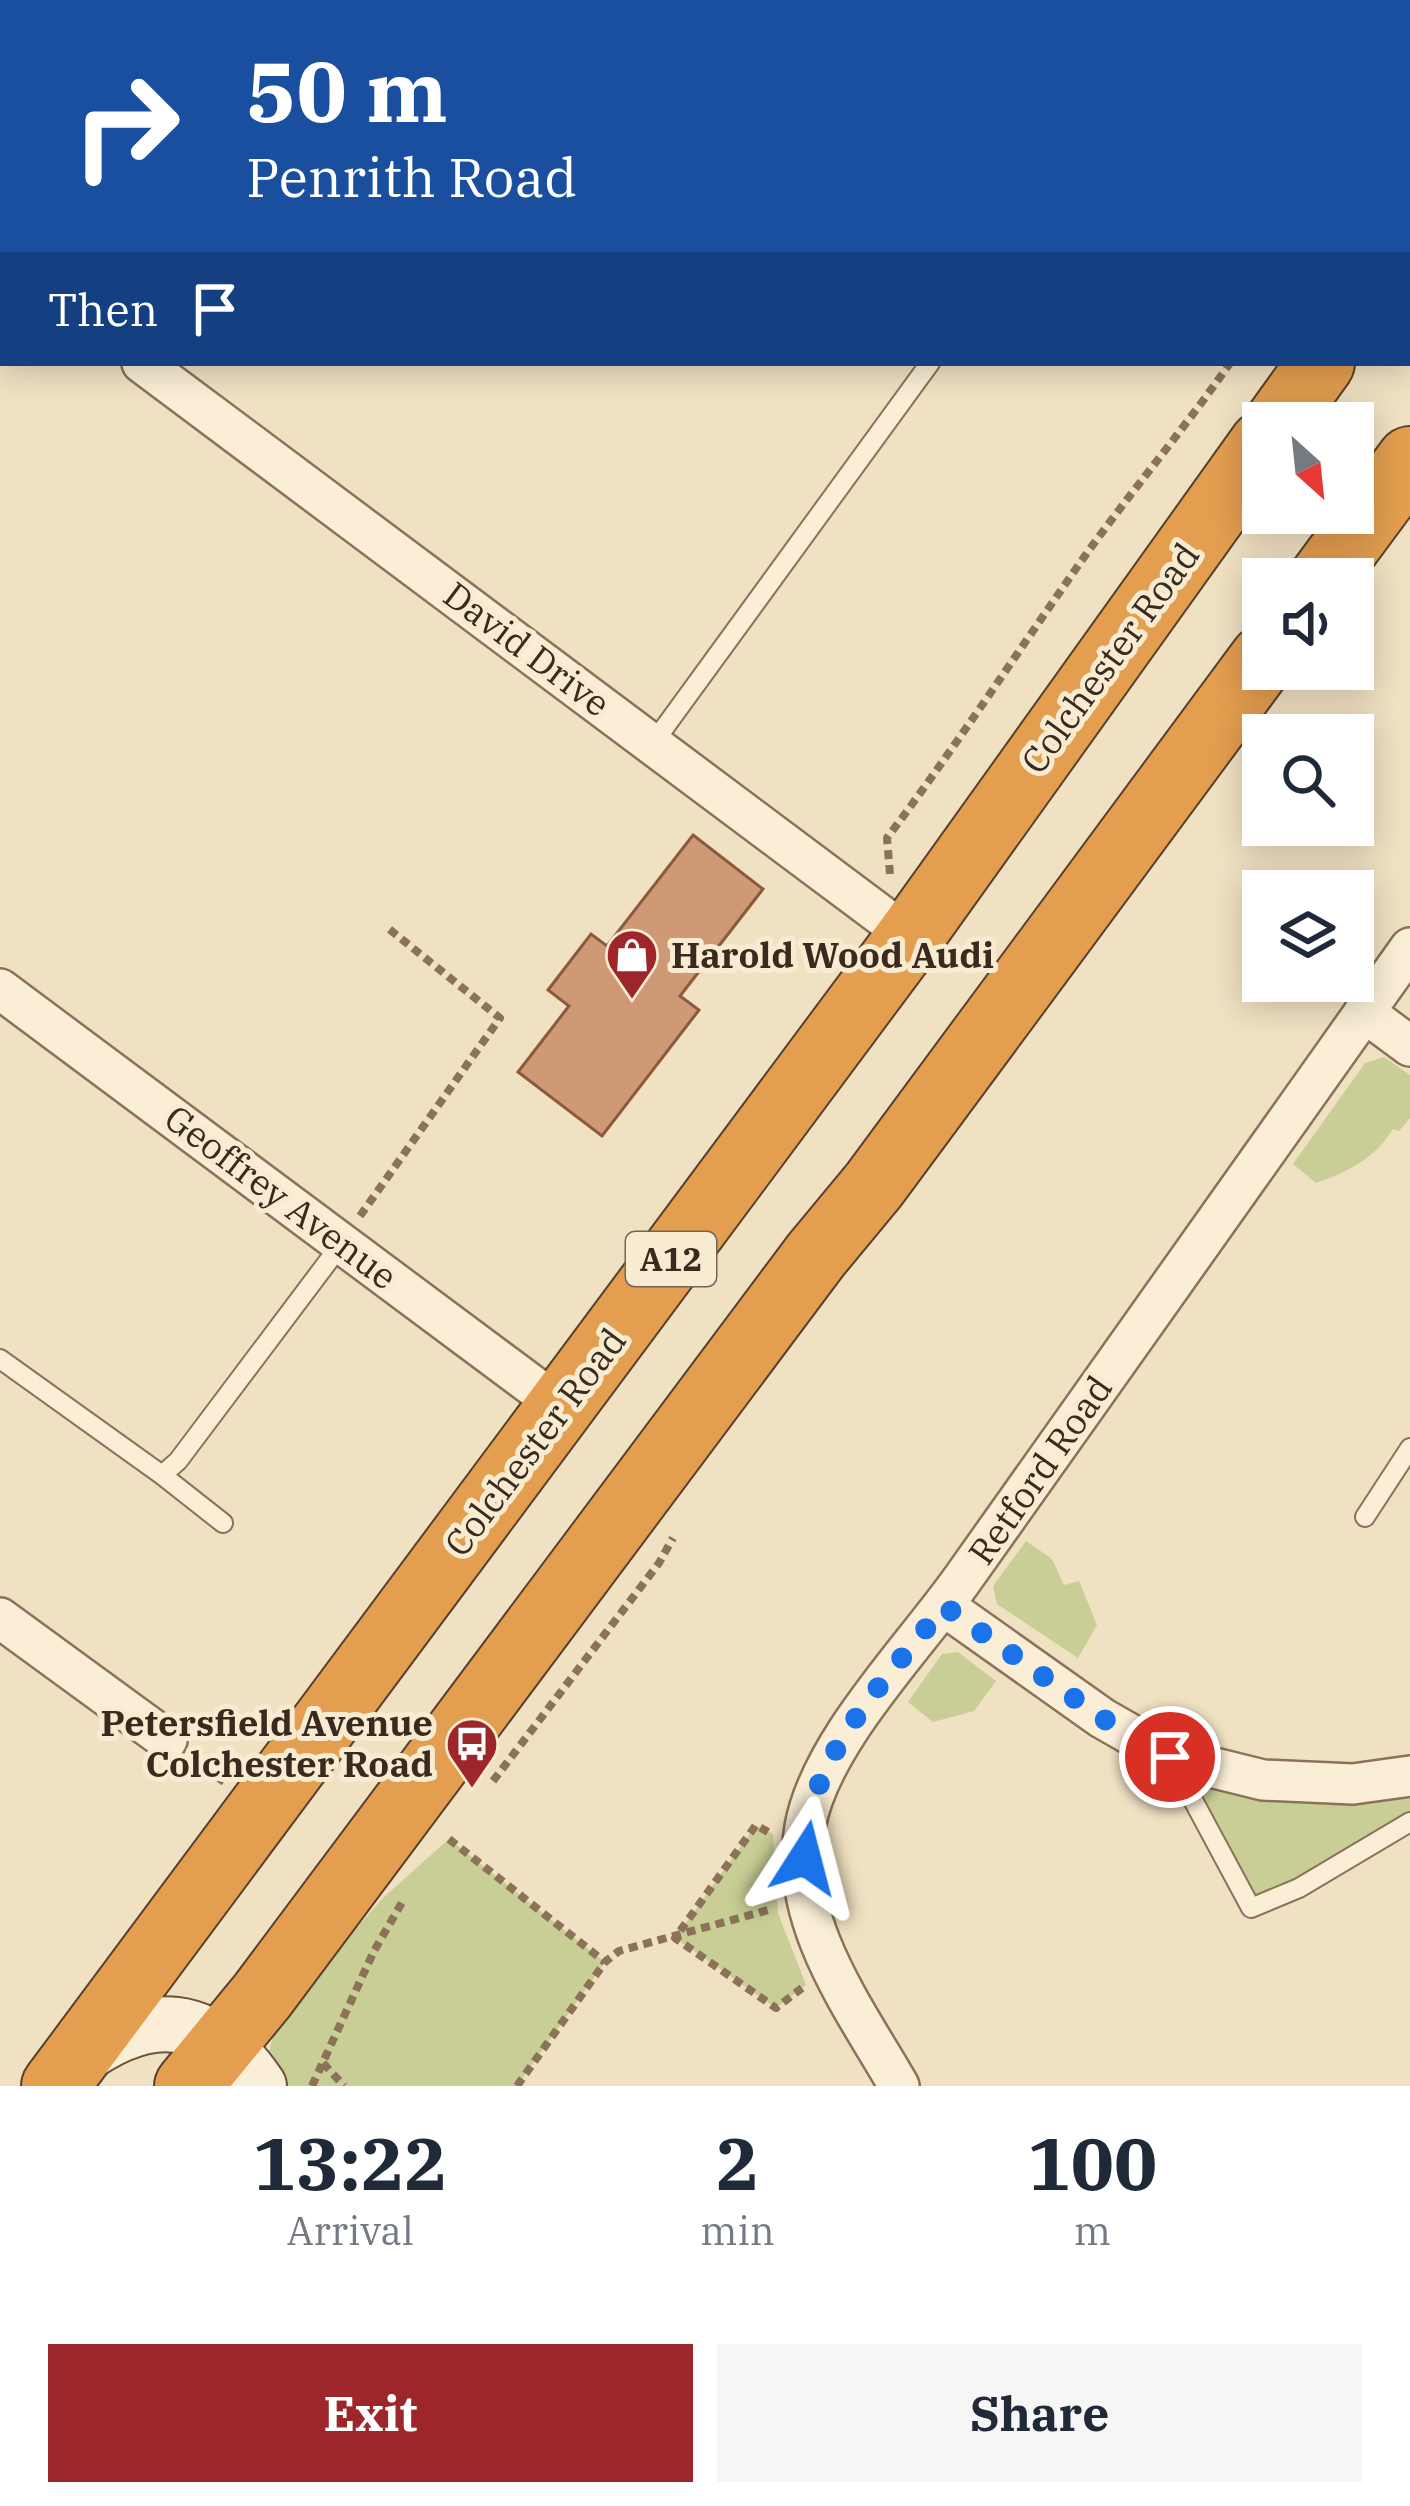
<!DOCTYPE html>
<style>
body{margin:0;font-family:"IBM Plex Serif",serif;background:#f6f6f7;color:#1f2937;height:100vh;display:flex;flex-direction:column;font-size:45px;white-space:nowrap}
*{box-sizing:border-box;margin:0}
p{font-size:39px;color:#747a83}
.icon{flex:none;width:66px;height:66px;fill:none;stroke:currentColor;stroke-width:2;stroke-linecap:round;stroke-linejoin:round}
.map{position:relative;height:2086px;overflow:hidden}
.sheet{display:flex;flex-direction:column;background:#fff;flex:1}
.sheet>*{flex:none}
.banner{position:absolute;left:0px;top:0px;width:1410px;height:366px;box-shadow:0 6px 30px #0003;background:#1a4fa0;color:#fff;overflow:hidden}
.needle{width:78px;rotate:153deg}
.buttons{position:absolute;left:1242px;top:402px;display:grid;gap:24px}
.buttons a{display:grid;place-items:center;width:132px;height:132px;border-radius:0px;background:#fff;box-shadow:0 6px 30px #0003;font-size:60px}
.pin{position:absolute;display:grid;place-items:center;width:102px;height:102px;color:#fff;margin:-51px;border:6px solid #fff;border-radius:50%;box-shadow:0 3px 12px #0007}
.me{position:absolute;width:132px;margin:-66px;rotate:9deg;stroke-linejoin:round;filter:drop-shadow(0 0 9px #0008)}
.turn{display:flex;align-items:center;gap:42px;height:252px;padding:0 48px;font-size:54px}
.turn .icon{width:156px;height:156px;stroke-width:2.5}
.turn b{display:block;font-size:84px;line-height:102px}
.then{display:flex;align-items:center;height:114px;padding:0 48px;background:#0003;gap:24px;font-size:45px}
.eta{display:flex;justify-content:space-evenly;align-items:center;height:204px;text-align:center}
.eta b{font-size:72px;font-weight:800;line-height:84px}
.action{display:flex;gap:24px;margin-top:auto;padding:24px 48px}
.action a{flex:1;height:138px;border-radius:0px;background:#9c262a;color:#fff;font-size:48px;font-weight:800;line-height:138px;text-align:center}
.action a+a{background:#f6f6f7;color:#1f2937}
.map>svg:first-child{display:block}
</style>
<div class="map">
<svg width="1410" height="2086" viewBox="0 0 1410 2086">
<rect width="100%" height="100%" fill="#f0e1c2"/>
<!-- green -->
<path fill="#c9ce96" d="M1384,1057L1410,1075V1118L1399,1131L1393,1129C1375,1158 1348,1172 1316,1183L1293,1164L1365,1063Z
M1026,1541L1052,1559L1064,1585L1079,1581L1097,1625L1078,1658L997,1604L993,1586Z
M958,1652L996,1681L974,1711L933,1722L908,1702L942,1654Z
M1170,1757L1410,1776V1822L1251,1908Z
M756,1825L773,1834L778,1913L806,1985L776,2008L675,1938Z
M449,1839L605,1962L517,2086H275L268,2056L278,2016L384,1897Z"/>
<!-- building -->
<path fill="#cf9976" stroke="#8b5a3d" stroke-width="3" d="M693,835L763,889L680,996L699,1010L602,1136L518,1072L569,1006L548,990L591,934L607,946Z"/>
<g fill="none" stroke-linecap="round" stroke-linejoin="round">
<!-- lane casing -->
<g stroke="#8b7258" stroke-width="22">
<path id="lane" d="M1193,3L1195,0
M654,742L930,363
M0,1359L162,1475L178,1461L342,1243
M162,1475L223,1523
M1365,1517L1410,1448
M1172,1761L1251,1908L1299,1888L1410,1822"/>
</g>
<!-- street casing -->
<g stroke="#8b7258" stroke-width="44">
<path id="street" d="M701,0L707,3
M0,257L3,259
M142,363L910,937
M0,989L561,1407
M1364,1012L1410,1046
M944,1606L1102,1718L1170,1757L1263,1780L1353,1784L1410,1776
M0,1618L167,1740
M899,2086C855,2009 788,1921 805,1827C820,1742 915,1647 964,1577C1113,1367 1261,1157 1410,948"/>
</g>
<!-- secondary casing -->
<g stroke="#6c533c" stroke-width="58">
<path id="secondary" d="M78,2059C149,2008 208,2010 259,2086"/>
</g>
<!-- highway casing -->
<g stroke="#58402d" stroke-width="70">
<path id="highway" d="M1407,243L1410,239
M1278,423L1321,363
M1322,579L1410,460
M55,2086L910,937L1263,444
M188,2086L262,1996L816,1255L874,1185L1263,659"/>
</g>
<!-- path -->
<path stroke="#8b7258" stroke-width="8" stroke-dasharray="9 6" stroke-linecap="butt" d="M1407,115L1410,111
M890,874L887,838C957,745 1020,648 1087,553C1133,489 1185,428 1230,363
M360,1216L500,1018L389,929
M193,1759L224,1782
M493,1781L659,1563L673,1538
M768,1832L756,1825L675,1938L776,2008L802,1988
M449,1839L605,1962
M323,2063L344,2086
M312,2086L374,1951L404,1899
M517,2086L605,1962L619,1951L772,1909"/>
<!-- lane -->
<use href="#lane" stroke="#faeed6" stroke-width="18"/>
<!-- street -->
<use href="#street" stroke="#faeed6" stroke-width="39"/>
<!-- secondary -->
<use href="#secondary" stroke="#faeed6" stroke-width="54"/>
<!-- highway -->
<use href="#highway" stroke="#e39e4f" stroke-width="66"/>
</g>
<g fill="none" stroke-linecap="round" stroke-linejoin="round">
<!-- route -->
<path stroke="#1a73e8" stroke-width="21" stroke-dasharray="0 37.8" d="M805,1858C803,1761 888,1678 944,1606L1102,1718L1170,1757"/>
</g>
<!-- icons -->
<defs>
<g id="shop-pin" transform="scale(2.7)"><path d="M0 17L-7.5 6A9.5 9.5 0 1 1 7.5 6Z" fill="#9c262a" stroke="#f7ebd2"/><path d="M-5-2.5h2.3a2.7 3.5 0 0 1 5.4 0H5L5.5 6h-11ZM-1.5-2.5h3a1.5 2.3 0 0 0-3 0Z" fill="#fff"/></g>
<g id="bus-pin" transform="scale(2.7)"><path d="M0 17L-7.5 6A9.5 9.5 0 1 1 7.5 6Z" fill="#9c262a" stroke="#f7ebd2"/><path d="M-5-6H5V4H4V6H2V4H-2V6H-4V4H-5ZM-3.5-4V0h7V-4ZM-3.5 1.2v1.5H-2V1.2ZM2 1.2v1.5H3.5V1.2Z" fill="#fff"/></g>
</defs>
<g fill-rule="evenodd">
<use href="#shop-pin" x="632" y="955"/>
<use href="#bus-pin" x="472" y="1744"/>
</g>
<g text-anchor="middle" stroke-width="10" stroke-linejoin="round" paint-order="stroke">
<!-- shield labels -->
<rect fill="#f7ebd2" stroke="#736453" stroke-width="3" x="626" y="1232" width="90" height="54" rx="9"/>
<g font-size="33" font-weight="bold" fill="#3a2a1d">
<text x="671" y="1271">A12</text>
</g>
<!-- street labels -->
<g font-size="36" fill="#3a2a1d" stroke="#f7ebd2">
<text transform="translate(527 649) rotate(37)" y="13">David Drive</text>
<text transform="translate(1110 658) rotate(-54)" y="13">Colchester Road</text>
<text transform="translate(281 1197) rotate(37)" y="13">Geoffrey Avenue</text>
<text transform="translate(535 1442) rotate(-53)" y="13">Colchester Road</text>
<text transform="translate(1040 1470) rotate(-55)" y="13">Retford Road</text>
</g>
<!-- poi labels -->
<g font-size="36" font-weight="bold" fill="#3a2a1d" stroke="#f7ebd2" text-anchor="start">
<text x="671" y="968">Harold Wood Audi</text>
<text x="433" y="1736" text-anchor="end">Petersfield Avenue<tspan x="433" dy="41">Colchester Road</tspan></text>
</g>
</g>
</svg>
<div class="buttons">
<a><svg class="needle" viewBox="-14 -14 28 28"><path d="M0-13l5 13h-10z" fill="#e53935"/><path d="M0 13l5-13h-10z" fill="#747a83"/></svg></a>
<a><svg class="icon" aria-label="sound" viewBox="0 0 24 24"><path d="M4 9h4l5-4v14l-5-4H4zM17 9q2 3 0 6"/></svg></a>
<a><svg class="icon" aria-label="search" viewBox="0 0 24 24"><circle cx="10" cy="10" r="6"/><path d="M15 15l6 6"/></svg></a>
<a><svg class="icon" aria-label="layers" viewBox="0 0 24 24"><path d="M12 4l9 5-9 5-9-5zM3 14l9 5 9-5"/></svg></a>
</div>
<div class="pin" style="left:1170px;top:1757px;background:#d93025"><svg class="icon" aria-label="arrive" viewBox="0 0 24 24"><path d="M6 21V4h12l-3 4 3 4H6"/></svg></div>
<svg class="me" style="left:805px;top:1858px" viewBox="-20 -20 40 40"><path d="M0-17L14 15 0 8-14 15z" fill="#1a73e8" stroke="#fff" stroke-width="4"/></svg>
<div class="banner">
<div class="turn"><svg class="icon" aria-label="right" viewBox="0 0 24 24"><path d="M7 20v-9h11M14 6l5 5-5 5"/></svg><div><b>50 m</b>Penrith Road</div></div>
<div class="then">Then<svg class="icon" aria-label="arrive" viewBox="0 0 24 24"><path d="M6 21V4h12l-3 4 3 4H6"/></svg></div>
</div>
</div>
<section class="sheet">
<div class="eta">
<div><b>13:22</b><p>Arrival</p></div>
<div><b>2</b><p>min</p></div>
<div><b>100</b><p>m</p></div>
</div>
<div class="action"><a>Exit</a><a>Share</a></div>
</section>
